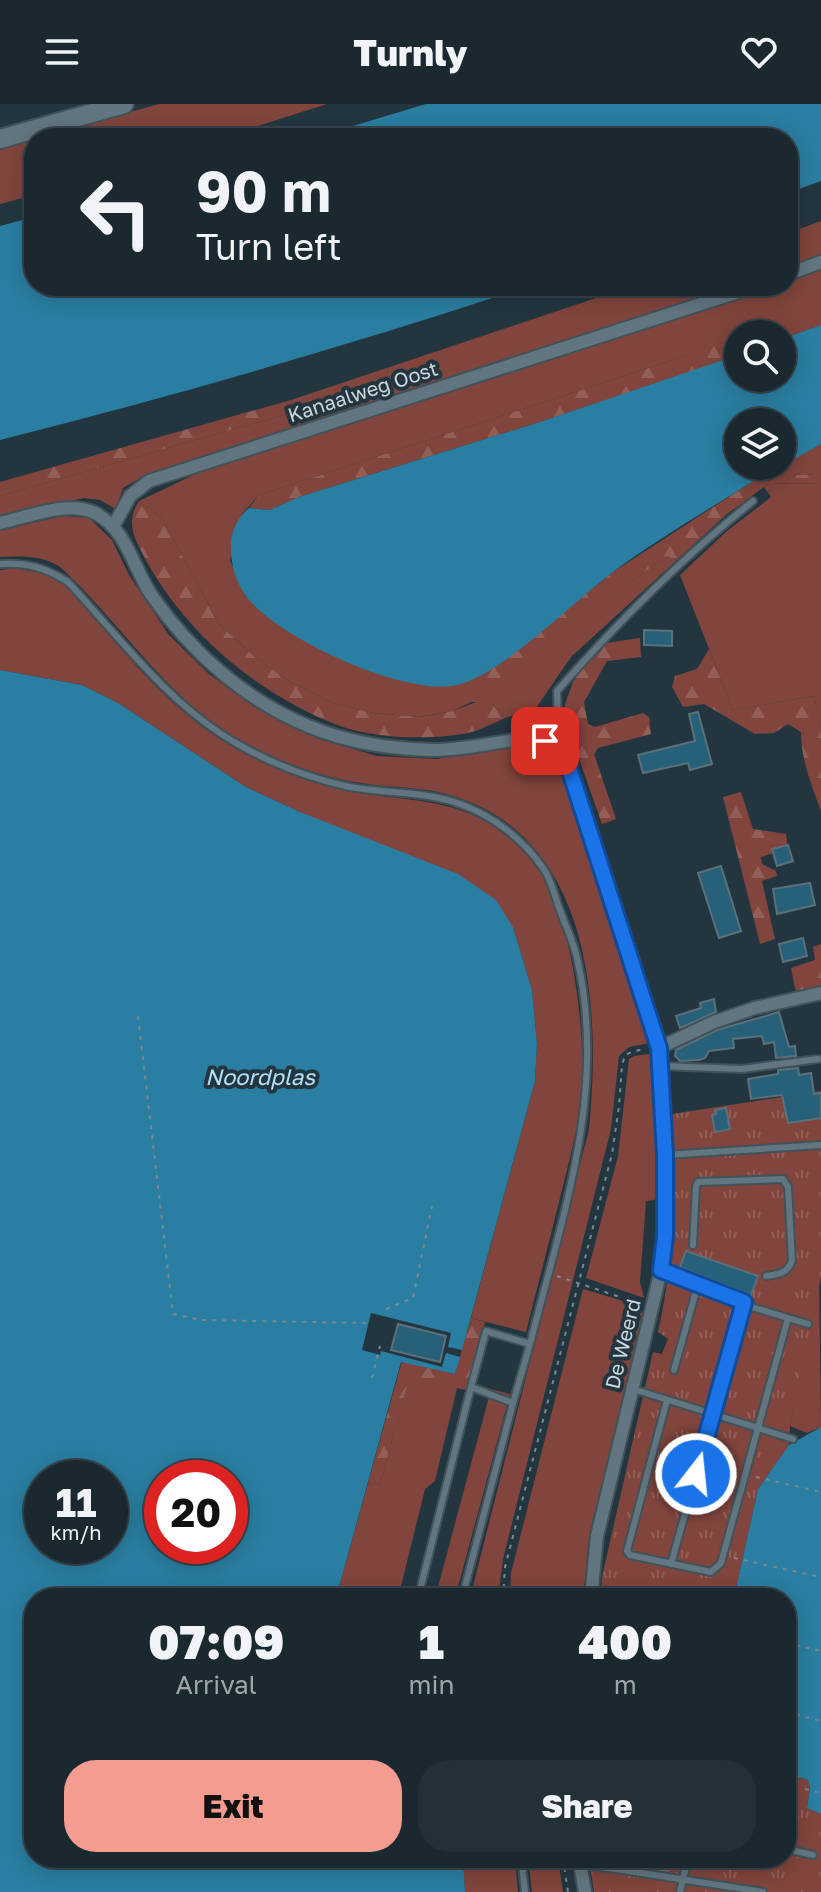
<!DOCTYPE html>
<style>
body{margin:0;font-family:"Golos Text",sans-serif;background:#233038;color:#f1f3f6;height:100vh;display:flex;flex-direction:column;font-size:30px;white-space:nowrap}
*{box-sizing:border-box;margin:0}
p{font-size:26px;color:#9fa6ab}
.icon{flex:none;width:44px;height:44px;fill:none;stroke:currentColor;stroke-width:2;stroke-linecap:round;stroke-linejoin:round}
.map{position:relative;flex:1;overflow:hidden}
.side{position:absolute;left:24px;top:1484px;width:772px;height:280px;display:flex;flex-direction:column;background:#1a2830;border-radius:32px;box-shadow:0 4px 20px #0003,0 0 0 2px #38444c}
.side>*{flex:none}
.banner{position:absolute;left:24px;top:24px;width:774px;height:168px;border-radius:32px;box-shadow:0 4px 20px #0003,0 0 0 2px #38444c;background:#1a2830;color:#f1f3f6;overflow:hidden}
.fabs{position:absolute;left:724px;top:216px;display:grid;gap:16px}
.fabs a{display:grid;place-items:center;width:72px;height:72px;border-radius:50%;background:#1a2830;box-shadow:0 4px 20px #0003,0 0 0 2px #38444c;font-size:40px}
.speed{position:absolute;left:24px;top:1356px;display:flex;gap:16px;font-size:40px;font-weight:700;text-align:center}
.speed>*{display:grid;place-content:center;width:104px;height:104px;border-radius:50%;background:#1a2830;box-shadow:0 4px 20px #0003,0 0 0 2px #38444c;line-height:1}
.speed small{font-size:20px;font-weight:400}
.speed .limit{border:12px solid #d22;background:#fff;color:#111}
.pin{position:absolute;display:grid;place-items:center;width:68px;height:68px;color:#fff;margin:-34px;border-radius:16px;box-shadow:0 4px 12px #0006}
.me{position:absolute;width:88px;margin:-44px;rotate:16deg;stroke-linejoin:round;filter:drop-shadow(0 0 6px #0008)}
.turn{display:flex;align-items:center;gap:28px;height:168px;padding:0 40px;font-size:36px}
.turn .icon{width:104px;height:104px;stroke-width:2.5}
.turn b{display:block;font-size:56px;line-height:68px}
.eta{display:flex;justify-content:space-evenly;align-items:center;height:136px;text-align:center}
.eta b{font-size:48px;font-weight:800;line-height:56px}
.action{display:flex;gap:16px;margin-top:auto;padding:16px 40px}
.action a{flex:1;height:92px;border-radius:32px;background:#f59c90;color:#111;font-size:32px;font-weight:800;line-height:92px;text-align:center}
.action a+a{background:#233038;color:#f1f3f6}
header{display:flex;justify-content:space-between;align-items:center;height:104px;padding:0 40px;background:#1a2830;font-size:36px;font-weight:800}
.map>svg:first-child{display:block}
</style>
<header><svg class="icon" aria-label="menu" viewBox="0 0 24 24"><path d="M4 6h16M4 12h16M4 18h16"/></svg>Turnly<svg class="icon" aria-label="heart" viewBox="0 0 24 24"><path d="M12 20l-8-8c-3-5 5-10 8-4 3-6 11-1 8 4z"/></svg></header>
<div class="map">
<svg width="821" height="1788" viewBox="0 0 821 1788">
<defs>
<pattern id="forest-firs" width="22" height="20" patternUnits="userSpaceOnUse" patternTransform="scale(2)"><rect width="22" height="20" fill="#81453d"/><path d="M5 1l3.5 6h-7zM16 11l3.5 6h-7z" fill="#925f58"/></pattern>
<pattern id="park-tufts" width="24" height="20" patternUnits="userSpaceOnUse" patternTransform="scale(2)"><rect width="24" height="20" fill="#81453d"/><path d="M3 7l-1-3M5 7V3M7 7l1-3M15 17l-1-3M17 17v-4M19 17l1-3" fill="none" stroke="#925f58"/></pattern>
</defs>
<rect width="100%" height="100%" fill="#233640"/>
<!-- grass -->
<path fill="#81453d" d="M159,0H327L220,34H37Z
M34,35V91L0,100V44Z
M821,117V154L788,166V129Z
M821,164V221L782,235V230H738V251L735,253L728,234L676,255L259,391L242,410L230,456L245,491L277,520L458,581L480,570L490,584L666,452L677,456L571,553L536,604L508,613L489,598H471L453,607L419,613L373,609L330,598L286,575L254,552L219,520L162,414L139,397L204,366L502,272L770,182H788V176Z
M632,182H745L169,368L140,374L123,384L116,405L100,396L84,394L0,412V392L294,308L296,307L291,296Z
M821,340V370L761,372Z
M821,379V623L814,592L733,606L680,471L727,427L771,393L764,383L768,380Z
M63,412L89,414L112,436L129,471L169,531L209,570L253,602L319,635L377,652L437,655L529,641L546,645L559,658L650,939L629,943L619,952L611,1025L503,1455L498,1494H470L589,1025C602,896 590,718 433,687C410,683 385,683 361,679C321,673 283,659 247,640C169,600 123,520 59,462C39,451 22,452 0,453V426Z
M15,464L48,470L67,483C120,542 170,610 242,648C281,669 323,684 367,690C405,696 443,696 479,714C508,729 531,751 547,780C573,829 585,926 582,981C580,1019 569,1057 560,1094C549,1139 537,1184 526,1228L471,1214L535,977L537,940L532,886L513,823L300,708L246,683L118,599L82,581L0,566V466Z
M649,950L652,953L658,1088L654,1096L646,1097L640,1178L644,1194L586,1174L618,1052L629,955L634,952Z
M819,1172L821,1323L807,1329L790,1322Z
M583,1185L643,1203L640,1225L588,1444L583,1494H510L511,1469Z
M409,1274L457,1284L435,1377L425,1385L398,1494H336L368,1379L380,1381Z
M483,1283L510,1290L455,1494H435L489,1293L476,1287Z
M463,1754H515L518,1788H465Z
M528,1754H558L563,1788H532Z"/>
<!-- forest -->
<path fill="url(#forest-firs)" d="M728,233L735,253L540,318L299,393L270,406L249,404L259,391L676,255Z
M291,296L296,307L294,308L0,392V378Z
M821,370V379L768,380L727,410L677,456L666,452L490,585L480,570L499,560L610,470L761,372Z
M139,397L162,414L219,520L254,552L286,575L330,598L373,609L420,613L453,607L481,596L489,598L508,613C495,618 481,626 468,629C431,636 376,635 340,622C261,592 188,532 147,458C136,437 124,420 139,397Z
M640,534L641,553L607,557L584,598L588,620L595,623L643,609L649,613L651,630L598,644L594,650L616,715L602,720L578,652L566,629L565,600L573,578L587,557L606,539Z
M709,545L733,606L814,592L821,623V707C811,680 801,655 801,628L788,620L774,629L755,630L704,600L683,603L672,583L675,572L697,565Z
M741,688L753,725L786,730L788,744L761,753L762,760L776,767L777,772L762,777L775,835L760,840L723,693Z
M821,840V883L796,889L791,864L815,856L813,843Z
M471,1214L485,1218L467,1286L409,1275L380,1381L368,1379L402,1257L455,1270Z"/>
<!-- park -->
<path fill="url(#park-tufts)" d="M821,987V1172L790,1322L789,1341L758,1385L734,1494H600L602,1473L653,1248L662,1250L668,1235L658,1228C674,1156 678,1084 672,1010Z
M786,1669L808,1676L810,1684L807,1704L821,1710V1788H594L589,1754H786Z"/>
<!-- water -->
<path fill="#2a7ea1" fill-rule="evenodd" d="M426,0H821V77L788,89V34H313Z
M34,113V182H529C354,240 178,291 0,336V122Z
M821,221V340L782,362V318H738V362H781L761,372C710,405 657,435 609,471C570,501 502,570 457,581C406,593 277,534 246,492C235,478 230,457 231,440C231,427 238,413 249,404L270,406L299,393L540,318L738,251V274H782V235Z
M0,566L82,581L118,599L246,683L300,708L458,770L496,796L513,823L532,886L537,940L535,977L462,1246L448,1243L451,1229L371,1209L362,1246L380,1251L381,1247L442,1263L446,1249L460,1253L455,1270L401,1258L336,1494H34V1754H463L465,1788H0ZM110,1374V1442H42V1374ZM230,1374V1442H162V1374Z
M821,1323V1710L807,1704L810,1684L808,1676L786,1669V1494H734L758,1385L789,1341Z"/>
<!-- building -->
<path fill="#276079" stroke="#5b707a" stroke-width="2" d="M644,526L672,527V542L644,541Z
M698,608L712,660L690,666L688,659L643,669L638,651L695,637L689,610Z
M788,741L793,757L777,762L772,745Z
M721,762L741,827L719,834L698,769Z
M810,779L815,801L777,810L773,785Z
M803,834L807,852L783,858L779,840Z
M714,895L716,908L680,924L676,912L701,904L700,899Z
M779,908L789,943L795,942L796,952L776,954L774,938L764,940L762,932L733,935L734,944L709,947L705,954L699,956L680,957L675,952L676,946L717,926Z
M798,964L799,971L811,969L814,990L821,989V1014L788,1019L782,991L751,995L748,975L778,970V966Z
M726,1004L730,1025L715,1028L712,1011L716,1010L715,1006Z
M686,1147L758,1172L751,1191L680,1163Z
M398,1220L446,1232L440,1258L391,1246Z
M627,1754H671L668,1767L627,1759Z"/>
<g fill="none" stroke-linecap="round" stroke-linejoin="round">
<!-- service casing -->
<g stroke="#415259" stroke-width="10">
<path id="service" d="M0,460C27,458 46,464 68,478C122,536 172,605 243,643C277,662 313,675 350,683C388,690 427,687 463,701C494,713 524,736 543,764C552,776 555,795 561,809C566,823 574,839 577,854C608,985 562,1114 530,1240L486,1227L471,1283
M553,641L558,623L557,587C617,519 682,454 753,397
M661,962L742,965L818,955
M665,1051L821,1041
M693,1141L696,1082L698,1078L783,1075L788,1083L792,1157C787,1170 778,1170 766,1172
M661,1166L755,1204L808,1220
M674,1266L698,1180
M633,1285L793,1335
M667,1296L627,1447L630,1451L711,1468L721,1459L788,1214
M513,1299L530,1240
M671,1460L744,1198
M418,1494L471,1283L513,1299L462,1494
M786,1745L813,1751
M521,1754L525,1788
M580,1765L592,1762L616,1765L763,1788
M680,1788L688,1754"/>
</g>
<!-- minor casing -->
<g stroke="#415259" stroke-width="16">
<path id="minor" d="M788,170L821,158
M0,419C28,413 68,396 95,409C127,425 133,464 152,492C191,548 245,596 308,622C346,638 392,645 433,646C467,646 501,636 535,634C554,639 561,647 569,664L659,944L665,1051V1132L662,1162L597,1432L591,1494
M114,421L130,392L149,377L757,182
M659,944L714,918L755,904L821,889
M579,1754L585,1788"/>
</g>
<!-- secondary casing -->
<g stroke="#415259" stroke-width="22">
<path id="secondary" d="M0,35L124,0"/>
</g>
<!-- path -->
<path stroke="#798990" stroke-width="2" stroke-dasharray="4 6" stroke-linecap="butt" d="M138,912L173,1210L201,1216L372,1219
M557,1172L638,1199
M386,1205L413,1194L432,1102
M372,1274L380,1242
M756,1373L821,1388
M734,1454L821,1473
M503,1494L505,1463L612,1050L619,1002L622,961L625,951L634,947L646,945
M786,1539L821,1547
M786,1608L821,1617
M805,1685L821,1689
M563,1754L568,1788"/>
<!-- service -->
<use href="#service" stroke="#627681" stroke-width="6"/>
<!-- minor -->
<use href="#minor" stroke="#627681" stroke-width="12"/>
<!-- secondary -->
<use href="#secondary" stroke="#627681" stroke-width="18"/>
</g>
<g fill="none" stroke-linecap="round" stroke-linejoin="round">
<!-- route casing -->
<g stroke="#114b97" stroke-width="20">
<path id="route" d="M545,637L561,648L569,664L659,944L665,1051V1132L661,1166L744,1198L696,1370"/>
</g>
<!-- route -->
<use href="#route" stroke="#1a73e8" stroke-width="14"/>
</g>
<g text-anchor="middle" stroke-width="8" stroke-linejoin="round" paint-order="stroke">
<!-- street labels -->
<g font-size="20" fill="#cbd7dc" stroke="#233640">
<text transform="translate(363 288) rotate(-18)" y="7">Kanaalweg Oost</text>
<text transform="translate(623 1240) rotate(-76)" y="7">De Weerd</text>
</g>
<!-- water labels -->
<g font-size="22" font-style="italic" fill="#b1e0f8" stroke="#233640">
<text x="260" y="981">Noordplas</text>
</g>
</g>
</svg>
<div class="fabs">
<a><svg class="icon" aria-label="search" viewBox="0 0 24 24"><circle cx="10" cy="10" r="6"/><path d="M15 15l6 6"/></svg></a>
<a><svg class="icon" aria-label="layers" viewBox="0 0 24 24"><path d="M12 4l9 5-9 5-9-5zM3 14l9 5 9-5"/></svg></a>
</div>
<div class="speed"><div>11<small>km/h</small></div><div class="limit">20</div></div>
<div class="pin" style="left:545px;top:637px;background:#d93025"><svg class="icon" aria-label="arrive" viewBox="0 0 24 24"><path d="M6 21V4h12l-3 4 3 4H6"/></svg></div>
<svg class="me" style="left:696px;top:1370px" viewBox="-20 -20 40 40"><circle r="17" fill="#1a73e8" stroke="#fff" stroke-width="3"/><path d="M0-11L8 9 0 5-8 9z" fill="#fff"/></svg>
<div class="banner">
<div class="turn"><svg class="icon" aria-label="left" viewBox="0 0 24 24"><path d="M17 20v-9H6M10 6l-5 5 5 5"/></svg><div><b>90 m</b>Turn left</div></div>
</div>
<section class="side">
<div class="eta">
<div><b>07:09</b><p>Arrival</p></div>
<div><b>1</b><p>min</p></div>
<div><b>400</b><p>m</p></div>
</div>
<div class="action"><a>Exit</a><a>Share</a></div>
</section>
</div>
